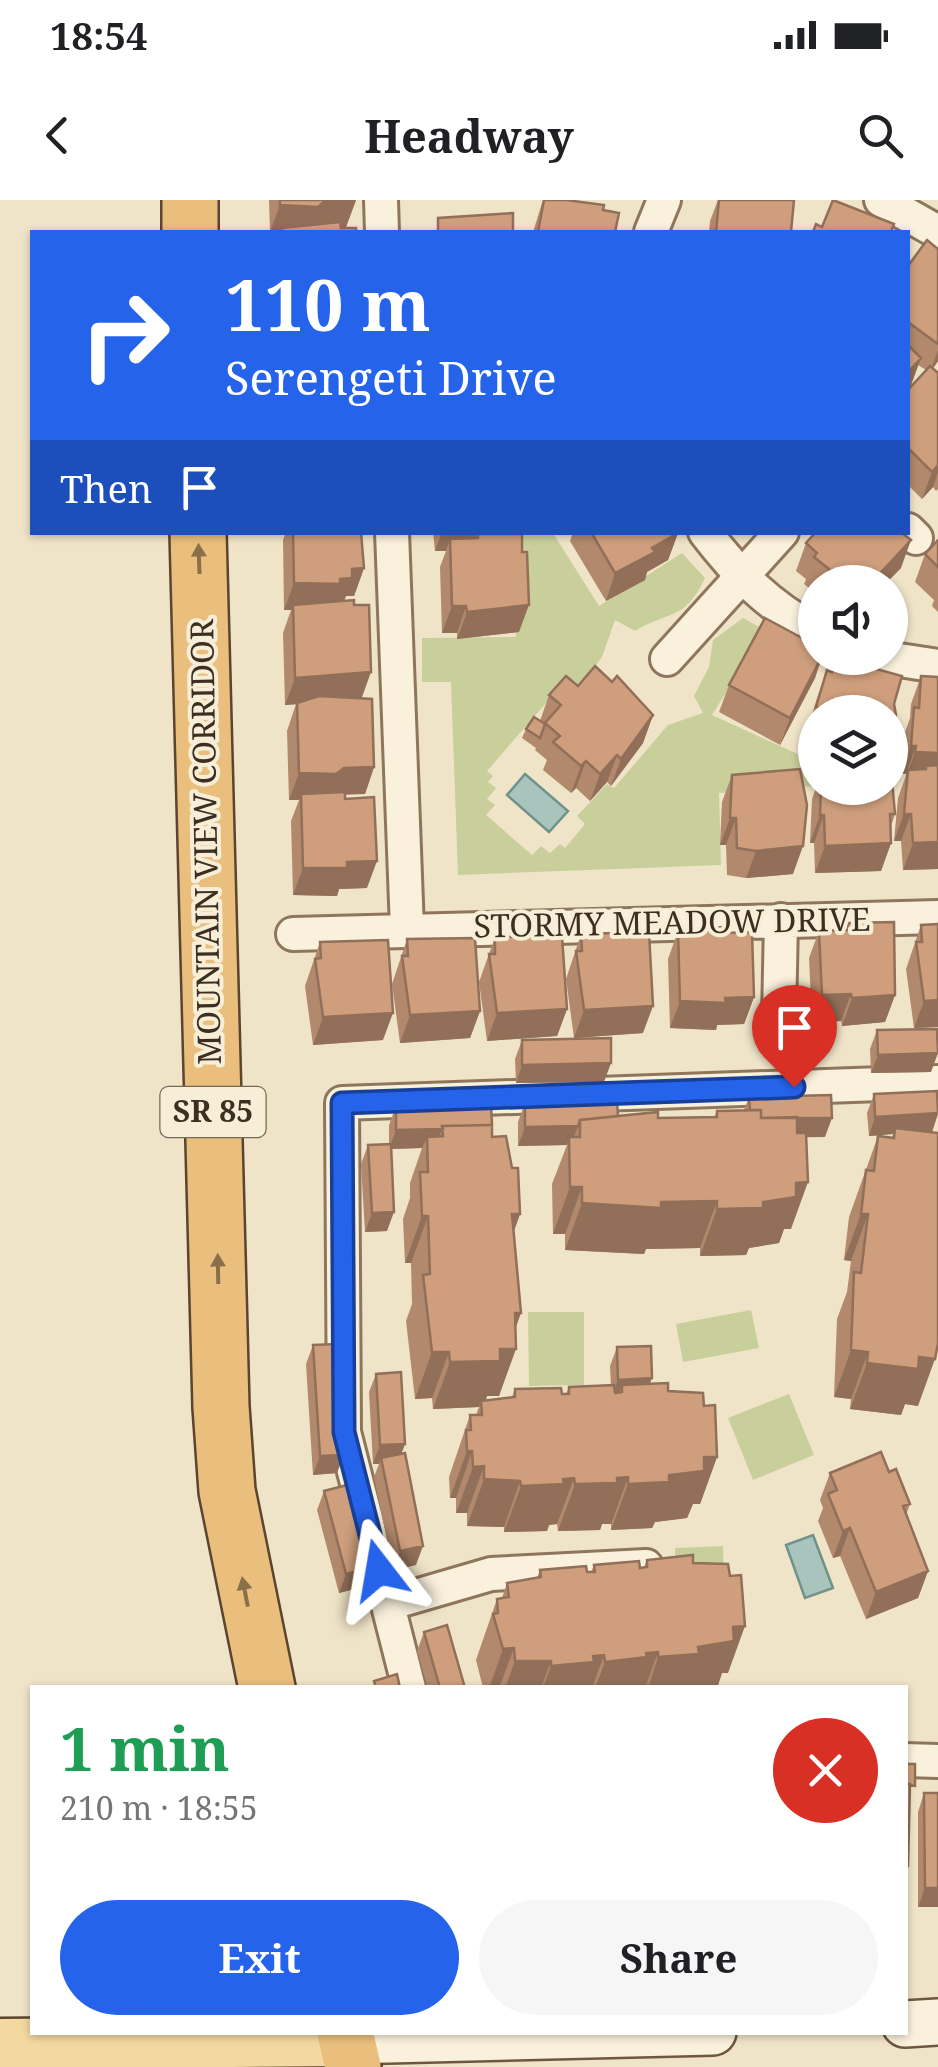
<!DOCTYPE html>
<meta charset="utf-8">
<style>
body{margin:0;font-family:"Noto Serif",serif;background:#f6f6f6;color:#202124;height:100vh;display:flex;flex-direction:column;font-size:38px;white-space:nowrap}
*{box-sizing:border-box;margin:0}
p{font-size:32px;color:#757577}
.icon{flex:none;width:55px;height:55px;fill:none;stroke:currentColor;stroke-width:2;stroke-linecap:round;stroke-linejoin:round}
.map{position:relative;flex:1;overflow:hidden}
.side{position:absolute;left:30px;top:1485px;width:878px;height:350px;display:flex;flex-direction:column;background:#fff;border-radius:0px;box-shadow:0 2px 8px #0004}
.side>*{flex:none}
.hud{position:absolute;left:30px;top:30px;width:880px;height:305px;border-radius:0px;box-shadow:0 2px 8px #0004;background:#2563eb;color:#fff;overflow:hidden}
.controls{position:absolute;left:798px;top:365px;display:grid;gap:20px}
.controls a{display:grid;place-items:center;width:110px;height:110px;border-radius:50%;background:#fff;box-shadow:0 2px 8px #0004;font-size:50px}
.pin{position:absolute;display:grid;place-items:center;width:85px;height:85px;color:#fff;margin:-102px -42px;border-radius:50% 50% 50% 0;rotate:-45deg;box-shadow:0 0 10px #0007}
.pin .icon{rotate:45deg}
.me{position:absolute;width:110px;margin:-55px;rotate:346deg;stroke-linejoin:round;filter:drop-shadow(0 0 8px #0008)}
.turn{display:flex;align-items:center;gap:35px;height:210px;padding:0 30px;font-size:45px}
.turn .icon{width:130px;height:130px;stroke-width:2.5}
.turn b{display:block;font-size:70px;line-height:85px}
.then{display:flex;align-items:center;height:95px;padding:0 30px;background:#0003;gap:20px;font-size:38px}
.round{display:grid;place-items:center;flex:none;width:105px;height:105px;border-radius:52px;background:#f6f6f6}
.summary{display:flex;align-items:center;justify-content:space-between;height:170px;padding:0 30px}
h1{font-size:60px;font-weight:700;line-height:75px;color:#1e9e55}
.action{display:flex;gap:20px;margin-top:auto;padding:20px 30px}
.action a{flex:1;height:115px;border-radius:60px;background:#2563eb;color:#fff;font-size:40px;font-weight:700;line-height:115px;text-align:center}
.action a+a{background:#f6f6f6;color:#202124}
.status{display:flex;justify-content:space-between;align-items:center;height:70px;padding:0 50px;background:#fff;direction:ltr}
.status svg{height:28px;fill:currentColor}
header{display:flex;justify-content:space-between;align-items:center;height:130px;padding:0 30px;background:#fff;font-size:45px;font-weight:700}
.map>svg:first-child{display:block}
</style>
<div class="status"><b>18:54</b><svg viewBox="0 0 49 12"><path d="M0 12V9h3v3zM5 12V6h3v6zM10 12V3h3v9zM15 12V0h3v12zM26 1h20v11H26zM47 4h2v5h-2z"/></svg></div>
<header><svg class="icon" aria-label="back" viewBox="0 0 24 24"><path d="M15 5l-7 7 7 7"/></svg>Headway<svg class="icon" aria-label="search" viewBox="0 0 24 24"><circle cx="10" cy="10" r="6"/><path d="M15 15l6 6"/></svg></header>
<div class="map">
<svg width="938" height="1867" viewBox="0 0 938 1867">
<rect width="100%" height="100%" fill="#f0e4c8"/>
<!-- green -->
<path fill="#c9cf9b" d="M512,333H553L599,406L682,353L705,378C685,421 670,410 635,431L615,420L602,457L565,506L553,495L487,571L493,576L488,582L496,588L487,599L495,605L486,615L532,655L541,646L550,653L560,644L565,648L585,624L577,616L607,584L614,588L668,525L703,513L694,496L709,467L713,440L743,418L765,430L712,515L815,562V586L719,593L721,665L458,675L451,482H422V438L516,437Z
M751,1110L759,1148L683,1162L676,1124Z
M528,1112H584V1185L529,1186Z
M789,1194L814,1255L753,1280L728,1218Z
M723,1346L724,1383L676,1384L675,1348Z"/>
<!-- water -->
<path fill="#a9c4bc" stroke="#6f938a" stroke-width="2.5" d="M525,574L568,611L549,632L507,595Z
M813,1335L833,1388L805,1398L786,1345Z"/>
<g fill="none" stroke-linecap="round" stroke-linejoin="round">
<!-- minor casing -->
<g stroke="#8d765c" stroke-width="38">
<path id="minor" d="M381,0L382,32
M881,0L938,32
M651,32L664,0
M908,330L916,338
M392,332L407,729
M705,332C737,374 769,406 815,431
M886,458L938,466
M667,459L782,332
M293,734L938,717
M779,819L781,720
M388,1404L491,1374L646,1366
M409,1488L344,1232L342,903L938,882
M905,1560L938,1561"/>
</g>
<!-- secondary casing -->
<g stroke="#6f573f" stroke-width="50">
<path id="secondary" d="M905,1824L938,1822
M347,1841L713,1832"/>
</g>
<!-- primary casing -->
<g stroke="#5b4430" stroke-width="55">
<path id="primary" d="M0,1844L347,1841"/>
</g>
<!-- trunk casing -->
<g stroke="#5b4430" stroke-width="60">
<path id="trunk" d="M190,0V32
M198,332L221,1207L227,1291L267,1488
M345,1832L353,1867"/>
</g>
<!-- minor -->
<use href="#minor" stroke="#faf1dc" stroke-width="32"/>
<!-- secondary -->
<use href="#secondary" stroke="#faf1dc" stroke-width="45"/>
<!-- primary -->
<use href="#primary" stroke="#f3d9a0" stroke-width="50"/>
<!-- trunk -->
<use href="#trunk" stroke="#eabe7c" stroke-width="55"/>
</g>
<!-- wall -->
<path fill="#b2896c" d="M269,0H356L346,27H341V28L356,32H270Z
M543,0L603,10L615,32H533Z
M718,0H794L791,32H709L710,21Z
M938,49V161L933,168L938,173V289L936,291L933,287L922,299L908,285V190L926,170L918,165L911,185L908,189V66Z
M286,332H361L364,368L354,396H346L344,401L374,567L365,594L345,595L367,688L339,689L337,696L293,695L291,621L299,600H289L287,531L296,504L285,505L283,433L291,410H284L283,340Z
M433,332H512L519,432L457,439V433H442L440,367L446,351H435Z
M573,332L678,333L668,360L647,372L645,380L606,401L570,341Z
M938,340V412L932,406L934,400L915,382L925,354Z
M806,343L901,368L887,382H815V393L804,384L806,379L796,371Z
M815,458H822L815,478L780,545L719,512L729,485Z
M837,458L890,512H815V560L806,557L810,535L806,534L817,498L827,470L831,472Z
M921,476L938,477V669L903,670L901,641H894L898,598L905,578L906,574L901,573L904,535L910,518L911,504Z
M578,486L653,515L643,543L611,586L607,582L590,601L576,588L571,593L543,570L547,560L535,550L537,546L536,548L522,538L526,529L540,521L549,495Z
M732,575L793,674L746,678L727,675L726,645H720L722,602Z
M816,588H890L895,614L890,629L891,643L881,671L815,673L814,643H810L812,599Z
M848,723L895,795L885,822L842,826L841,821L812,822L809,758L819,731L846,730Z
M938,724V827L914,828L906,769L921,725Z
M678,731L723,733L754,797L744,824L717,825L716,830L670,828L668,759Z
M581,734L643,833L574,838L566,779Z
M495,737L567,809L557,836L487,841L479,782Z
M407,739L480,811L470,838L400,843L392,784Z
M320,742L383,840L313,845L305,786Z
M877,830L931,872L871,873L870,849Z
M522,840L604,882L516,883L515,859Z
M937,891L938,914L932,932L918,1206L905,1204L901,1215L850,1209L851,1199L834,1197L837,1119L847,1092L851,1061L844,1060L849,1017L878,936L892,938L893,934L869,936L867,913L874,894Z
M749,897L825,937H806L791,1029H784L779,1043L749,1048L746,1055L700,1056V1048L646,1049L644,1054L565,1050V1034H553L552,984L567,945L518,946V922L525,903L618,916L658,918L714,917L717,911L744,910Z
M396,906L492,937L520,1014L514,1031L515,1128L499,1196H487L486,1201L512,1197L515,1189L566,1194L569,1187L611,1186L610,1166L617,1147L650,1184L704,1206L717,1257L700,1304H693L687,1318L655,1322L652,1328L611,1330V1324H602L600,1330L558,1331L557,1324L549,1325L547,1331L504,1332V1327L467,1326V1313H456V1298H450L449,1277L470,1215H476L479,1207L433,1209L432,1198L415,1199L406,1121L412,1104L411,1063H405L403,1019L410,998V983L422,948L391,949L387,1031L365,1032L361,964L368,945L389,944V925Z
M313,1145L337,1273L313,1275L306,1164Z
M376,1174L405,1244L401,1254L416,1365L393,1370L374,1277L379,1264H373L369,1192Z
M889,1272L910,1304L906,1315L928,1371L918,1398L866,1419L840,1356L833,1358L818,1321L823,1308L820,1300L830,1273Z
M324,1291L362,1387L339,1393L317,1310Z
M647,1360L693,1363L728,1473H722L717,1488H483L476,1460L497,1399L502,1398L507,1383L537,1378L540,1370L591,1372L594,1365L640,1368L644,1367Z
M424,1432L465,1488H428L417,1451Z
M924,1593L938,1707H918V1612Z"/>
<!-- shaded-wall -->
<path fill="#916f58" d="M326,0H356L346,27L282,28L280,32H270L280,5Z
M938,150V161L930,173Z
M921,158L911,185L908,189V172Z
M938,265V272L933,287L922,299L932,272Z
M442,332H512L507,345L478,338V334L473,348L450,339L446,351H435Z
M678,333L668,360L647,372L645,380L606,401L615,373Z
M911,340L901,368L887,382H872Z
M364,368L354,396H346L342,406L293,405L291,410H284L294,383L340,379L352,369Z
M529,405L519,432L457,439L467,412Z
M452,406H466L457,433H442Z
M821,458L815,478L780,545L790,518Z
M371,472L361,500L285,505L295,478Z
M653,515L643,543L611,586L621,559Z
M911,546H916L906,574L901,573Z
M915,552L938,553V581L926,569V566L921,580L908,572Z
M617,555L607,582L590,601L600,574Z
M586,561L576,588L571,593L581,566Z
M374,567L365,594H301L299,600H289L299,573Z
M904,614H911L901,641H894Z
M820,615H824L814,643H810Z
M730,618H736L726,645H720Z
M938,642V669L903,670L913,643Z
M891,643L881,671L815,673L825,646Z
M803,646L793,674L746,678L756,651Z
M377,661L367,688L339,689L337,696L293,695L303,668L347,662Z
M851,794L841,821L812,822L822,795Z
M895,795L885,822L842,826L852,798Z
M754,797L744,824L717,825L716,830L670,828L680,801Z
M938,800V827L914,828L924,801Z
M653,806L643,833L574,838L584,810Z
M567,809L557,836L487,841L497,813Z
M480,811L470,838L400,843L410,815Z
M393,813L383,840L313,845L323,817Z
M938,853L931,872L871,873L878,855Z
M611,863L604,882L516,883L522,865Z
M938,913L932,932L895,928L893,934L869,936L875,917Z
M832,918L825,937L743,938L750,920Z
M578,926L571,945L569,937L567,945L518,946L525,927Z
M442,929L435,948L427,937L422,948L389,949L396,930Z
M808,982L791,1029H784L779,1043L749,1048L746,1055L700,1056L717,1009L763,1002L796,983Z
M570,987H582L565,1034H553Z
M717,1001L700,1048L646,1049L644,1054L565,1050L582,1003Z
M394,1012L387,1031L365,1032L372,1013Z
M512,1014H520L503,1061Z
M861,1014H868L851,1061L844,1060Z
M422,1016H428L411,1063H405Z
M515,1113H521L508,1149H516L499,1196H487L483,1207L481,1201L479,1207L433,1209L450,1162Z
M851,1150L868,1152L851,1199L834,1197Z
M432,1152H449L432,1198L415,1199Z
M919,1157L935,1159L918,1206L905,1204L901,1215L850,1209L867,1163Z
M652,1178L645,1197L622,1192V1185L617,1198H611L618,1180Z
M405,1244L398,1263L381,1258L379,1264H373L380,1245Z
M467,1251H472L456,1298H450Z
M344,1255L337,1273L313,1275L320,1256Z
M704,1257H717L700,1304H693L687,1318L655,1322L652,1328L611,1330L628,1284L669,1275Z
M484,1266L467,1313H456L473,1267Z
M628,1277L611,1324H602L600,1330L558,1331L575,1284Z
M574,1278L557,1324L549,1325L547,1331L504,1332L521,1286Z
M484,1279L520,1281L504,1327L467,1326Z
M850,1328L840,1356L833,1358L843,1331Z
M423,1346L416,1365L393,1370L400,1351Z
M369,1368L362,1387L339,1393L346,1374Z
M928,1371L918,1398L866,1419L876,1392Z
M745,1426L728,1473H722L717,1488H648L658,1457L698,1447L733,1427Z
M514,1448L499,1488H489L503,1449Z
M658,1452L645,1488H595L605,1462L646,1453Z
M604,1455L592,1488H543L551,1466Z
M515,1461H551L541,1488H505Z
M925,1688H938V1707H918Z"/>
<!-- building -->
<path fill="#cf9f7d" stroke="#916f58" stroke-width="2.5" d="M280,0H334H326L318,7L280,5Z
M544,0H566L604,5L603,10L619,13L615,32H538Z
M719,0H794L791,32H716Z
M833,0L894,24L891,32H813L816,24L822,27Z
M513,13V32H438V18Z
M340,22L341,28H356V32H282V28Z
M927,40L938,49V144L908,122V66Z
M908,145L921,158L908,172Z
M930,166L938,173V265L932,272L908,248V190Z
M293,332H361L364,368L352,369V378L340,379V384L294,383Z
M591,332H678V333L652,348L655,352L615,373Z
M816,332H901L911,340L872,382H845L814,357L817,353L806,343Z
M478,334H522V352H527L529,405L467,412L466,406H452L450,339L478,338Z
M938,340V367L925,354Z
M354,400V405H369L371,472L295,478L293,405Z
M765,418L815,445V458H821L790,518L729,485Z
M837,458L902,476L894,504L896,515L890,532V512H819L820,508L816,507L827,470L832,472Z
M595,466L612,482L617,476L653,515L621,559L617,555L600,574L586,561L581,566L553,542L560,536L545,523L561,505L549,495L566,476L578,486Z
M921,476L938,477V553L915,552L916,546H911L914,507L919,508Z
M319,496L372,499L374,567L344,568L336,574L299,573L297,503Z
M534,517L545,524L540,538L526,529Z
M938,565V642L913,643L911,614H904L908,570L926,569V566Z
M800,569L807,605L803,646L756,651L737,648L736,618H730L732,575Z
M890,569H891L895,614H890L891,643L825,646L824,615H820L821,588H890Z
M345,592V599L374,597L377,661L347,662V668H303L301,594Z
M894,722L895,795L852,798L851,794L822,795L819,731L848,730V723Z
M938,724V800L924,801L916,742H922L921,725Z
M722,727L723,733L752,732L754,797L725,798L726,803L680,801L678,731Z
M649,732L653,806L584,810L576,751H582L581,734Z
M562,736L567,809L497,813L489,754H495V737Z
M475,738L480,811L410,815L402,756H408L407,739Z
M388,740L393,813L323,817L315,759L321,758L320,742Z
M937,829L938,853L878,855L877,830Z
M611,838V863L522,865V840Z
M937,891L938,913L875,917L874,894Z
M831,895L832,918H761V910H750L749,897Z
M617,901L618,916L580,920L578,926L525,927V903Z
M491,904L492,925L442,926L443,929L396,930V906Z
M761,910V918L797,917V933H806L808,982L796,983V997L763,1002V1008L717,1009V1001L661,1002V1008L582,1003V987H570L569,937H580V920L658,912V918L717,917V911Z
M492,925V937L506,936L512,968H518L520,1014H512L521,1113H515L516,1149H500V1161L450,1162L449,1152H432L423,1075L430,1074L428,1016H422L420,972H428L427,937L443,936L442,926Z
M895,928L938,933V1143L935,1159L919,1157L918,1169L867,1163L868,1152L851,1150L854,1072L861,1073L868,1014H861L866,970L874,971L878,936L894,938Z
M391,944L394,1012L372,1013L368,945Z
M337,1144L344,1255L320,1256L313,1145Z
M651,1146L652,1178L618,1180L617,1147Z
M401,1172L405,1244L380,1245L376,1174Z
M668,1183V1191L703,1193L704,1206L715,1205L717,1257H704V1271L669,1275V1282L628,1284V1277L617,1278V1283L575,1284L574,1278L563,1279L564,1284L521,1286L520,1281L484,1279V1266L473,1267L472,1251H467L466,1230H471L470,1215H482L481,1201L515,1197V1189L561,1188L562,1194H569V1187L614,1185L615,1193L622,1192V1185Z
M881,1252L889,1272L896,1269L910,1304L903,1306L928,1371L876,1392L850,1328L843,1331L828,1294L837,1290L830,1273Z
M405,1253L423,1346L400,1351L381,1258Z
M347,1285L369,1368L346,1374L324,1291Z
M693,1355V1363L728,1364L730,1376L741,1375L745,1426L733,1427L734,1441L698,1447L699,1454L658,1457V1452L646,1453L647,1457L605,1462L604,1455L593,1456L594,1462L551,1466V1461H515L514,1448L503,1449L493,1414L498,1413L497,1399L509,1397L507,1383L541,1377L540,1370L586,1366L587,1372H595L594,1365L639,1361L640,1368L647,1367V1360Z
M447,1425L465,1488H440L424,1432Z
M397,1474L400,1488H376L374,1481Z
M905,1564H915V1586L905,1584Z
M905,1584H910L908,1666H905Z
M924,1593H938V1688H925Z"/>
<!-- one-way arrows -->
<defs><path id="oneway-solid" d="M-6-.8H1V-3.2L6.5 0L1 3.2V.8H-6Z" transform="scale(2.5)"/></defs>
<g fill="#8b6f49">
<use href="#oneway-solid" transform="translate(199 359) rotate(-92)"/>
<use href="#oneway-solid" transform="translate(218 1069) rotate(-91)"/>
<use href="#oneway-solid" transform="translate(245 1392) rotate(-101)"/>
</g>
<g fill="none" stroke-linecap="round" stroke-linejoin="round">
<!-- route casing -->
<g stroke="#184099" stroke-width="25">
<path id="route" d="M379,1370L344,1232L342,903L794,887"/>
</g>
<!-- route -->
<use href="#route" stroke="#2563eb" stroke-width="18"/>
</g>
<g text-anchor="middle" stroke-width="8" stroke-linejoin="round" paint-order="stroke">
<!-- shield labels -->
<rect fill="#f7eed8" stroke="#756857" stroke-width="2.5" x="160.5" y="887" width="105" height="50" rx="8"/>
<g font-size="30" font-weight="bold" fill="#3d2e20">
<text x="213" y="922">SR 85</text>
</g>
<!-- street labels -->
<g font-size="32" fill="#3d2e20" stroke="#f7eed8">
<text transform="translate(206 642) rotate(-91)" y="11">MOUNTAIN VIEW CORRIDOR</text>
<text transform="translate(672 723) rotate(-1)" y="11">STORMY MEADOW DRIVE</text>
</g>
</g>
</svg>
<div class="controls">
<a><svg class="icon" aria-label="sound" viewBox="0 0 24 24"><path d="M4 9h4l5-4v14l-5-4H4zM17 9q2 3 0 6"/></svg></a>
<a><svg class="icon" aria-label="layers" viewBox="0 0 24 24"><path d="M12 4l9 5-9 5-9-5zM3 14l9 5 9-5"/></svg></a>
</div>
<div class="pin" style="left:794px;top:887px;background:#d93025"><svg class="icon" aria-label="arrive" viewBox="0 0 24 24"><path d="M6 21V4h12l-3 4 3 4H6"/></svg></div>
<svg class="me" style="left:379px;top:1370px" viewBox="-20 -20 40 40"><path d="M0-17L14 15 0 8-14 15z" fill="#2563eb" stroke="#fff" stroke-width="4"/></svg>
<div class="hud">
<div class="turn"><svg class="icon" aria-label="right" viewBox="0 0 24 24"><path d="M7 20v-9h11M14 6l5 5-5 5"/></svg><div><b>110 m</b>Serengeti Drive</div></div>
<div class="then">Then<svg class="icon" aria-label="arrive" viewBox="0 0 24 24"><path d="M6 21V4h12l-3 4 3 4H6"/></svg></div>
</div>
<section class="side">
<div class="summary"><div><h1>1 min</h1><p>210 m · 18:55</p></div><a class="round" style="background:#d93025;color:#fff"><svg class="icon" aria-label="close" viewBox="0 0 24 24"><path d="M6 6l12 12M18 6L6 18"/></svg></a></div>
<div class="action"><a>Exit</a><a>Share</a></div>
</section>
</div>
